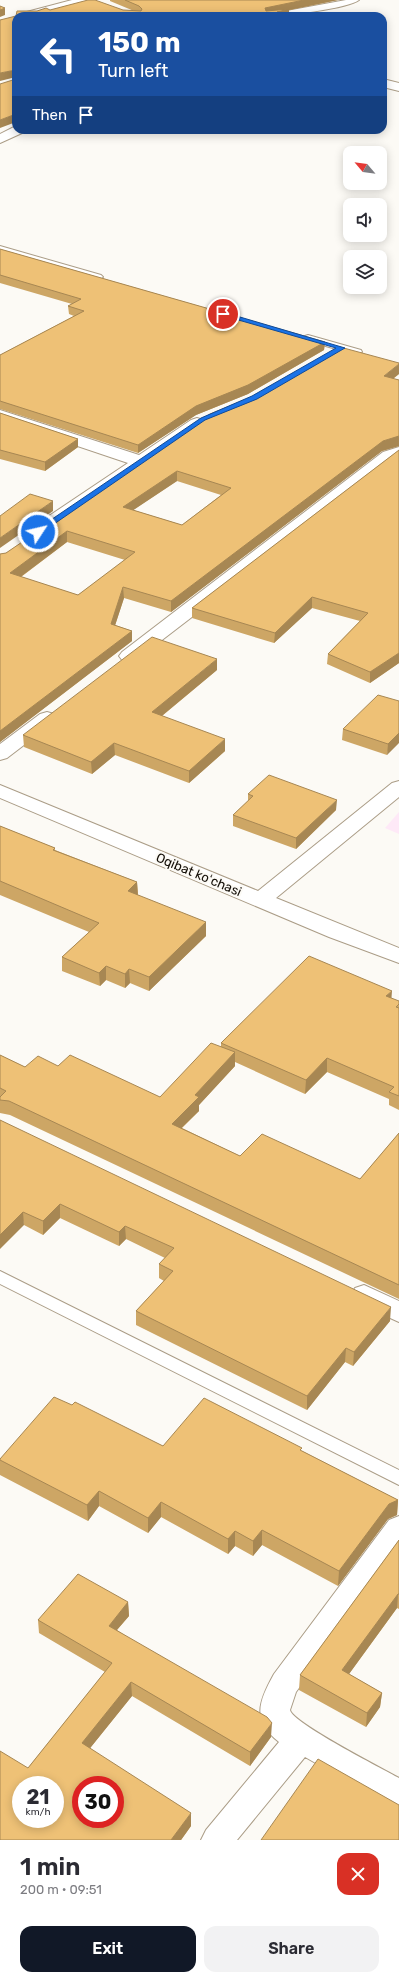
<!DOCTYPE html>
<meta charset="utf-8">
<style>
body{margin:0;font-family:Rubik,sans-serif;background:#f2f2f3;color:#2b2b33;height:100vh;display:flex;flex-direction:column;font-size:15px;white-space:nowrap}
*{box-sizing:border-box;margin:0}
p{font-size:13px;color:#7c7c81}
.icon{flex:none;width:22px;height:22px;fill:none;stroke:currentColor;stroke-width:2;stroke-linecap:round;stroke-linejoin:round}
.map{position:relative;height:1840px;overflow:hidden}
.side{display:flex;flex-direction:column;background:#fff;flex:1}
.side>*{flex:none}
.top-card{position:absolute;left:12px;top:12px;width:375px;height:122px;border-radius:12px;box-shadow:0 2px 10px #0003;background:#1a4fa0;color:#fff;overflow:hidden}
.needle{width:26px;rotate:299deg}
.buttons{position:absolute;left:343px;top:146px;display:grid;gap:8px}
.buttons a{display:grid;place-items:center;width:44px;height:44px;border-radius:8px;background:#fff;box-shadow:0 2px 10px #0003;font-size:20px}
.speed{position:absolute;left:12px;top:1776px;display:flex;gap:8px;font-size:20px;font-weight:700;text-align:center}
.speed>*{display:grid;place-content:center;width:52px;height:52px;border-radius:50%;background:#fff;box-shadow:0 2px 10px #0003;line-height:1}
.speed small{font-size:10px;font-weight:400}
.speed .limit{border:6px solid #d22;background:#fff;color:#111}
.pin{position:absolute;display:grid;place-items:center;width:34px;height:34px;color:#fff;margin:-17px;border:2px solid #fff;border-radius:50%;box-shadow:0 1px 4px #0007}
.me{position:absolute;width:44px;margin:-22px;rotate:55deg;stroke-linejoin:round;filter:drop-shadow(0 0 3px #0008)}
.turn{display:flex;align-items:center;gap:14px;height:84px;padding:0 20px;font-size:18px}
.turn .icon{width:52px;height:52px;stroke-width:2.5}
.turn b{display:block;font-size:28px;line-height:34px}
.then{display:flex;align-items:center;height:38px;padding:0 20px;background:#0003;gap:8px;font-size:15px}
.round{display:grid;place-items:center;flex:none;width:42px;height:42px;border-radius:12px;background:#f2f2f3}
.headline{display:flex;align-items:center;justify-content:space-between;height:68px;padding:0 20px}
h1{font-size:24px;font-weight:600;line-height:30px}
.button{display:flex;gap:8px;margin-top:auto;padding:8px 20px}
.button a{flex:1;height:46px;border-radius:12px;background:#111827;color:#fff;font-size:16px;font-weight:600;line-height:46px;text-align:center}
.button a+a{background:#f2f2f3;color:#2b2b33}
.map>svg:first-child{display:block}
</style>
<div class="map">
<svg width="399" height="1840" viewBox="0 0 399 1840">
<rect width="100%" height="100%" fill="#fcfaf5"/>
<!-- industrial -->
<path fill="#fee9f7" d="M399,812V834L385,828Z"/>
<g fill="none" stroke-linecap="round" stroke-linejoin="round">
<!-- service casing -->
<g stroke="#ab9d87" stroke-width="2">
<path id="service" d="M346,0H359C347,9 283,16 266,16L270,14Z
M0,246L101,275L103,277L98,280L0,252Z
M308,335L361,350L362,352L357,355L305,340L303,338L305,336Z
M0,1271L399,1470V1485L0,1284Z"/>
</g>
<!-- minor casing -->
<g stroke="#ab9d87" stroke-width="2">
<path id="minor" d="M72,0H92L90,2L37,16H17L19,14Z
M383,79L399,83V91L383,87Z
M16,126V130H24L22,133L0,143V134Z
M0,410L139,455L191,420L197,418L203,420L205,423L203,426L58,526L52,527L46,526L43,522L46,518L128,463L0,420Z
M399,447V458L136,660L129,662L122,660L119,656L122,652L383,452Z
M47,712L54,714L57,718L54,722L7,758L0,760V744L40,714Z
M399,781V797L276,898L399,948V963L329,937L0,798V785L258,891L392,783Z
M364,1285L399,1301V1322L355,1302L351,1295L355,1288Z
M399,1516V1550L296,1692L290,1710C292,1723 383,1769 399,1778V1808L388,1804L305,1757L237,1840H201L206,1830L279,1742C251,1720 259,1701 274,1674L389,1520Z"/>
</g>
<!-- service -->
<use href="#service" fill="#fff" fill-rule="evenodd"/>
<!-- minor -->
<use href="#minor" fill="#fff" fill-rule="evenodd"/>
</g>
<!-- wall -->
<path fill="#cda665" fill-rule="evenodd" d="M110,0H338L289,10V15L37,11L50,10L134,11L110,1Z
M0,249L325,342L324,350L248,394L196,415L138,453L0,409V355L74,316L69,314L68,306L72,304L0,283Z
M399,374L393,379L399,380V446L382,451L171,612L124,598L115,625L132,631V641L0,742V554L6,553L210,414ZM177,481L221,495L182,525L133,510ZM67,542L125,560L78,595L21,577Z
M0,413L78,439V447L45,471L0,459Z
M399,450V663L370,683L327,664L328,654L360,621L312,608L274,643L192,618V608Z
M217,670L162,716L225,751L189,783L115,755L92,774L24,747L23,735Z
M399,701L387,755L342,740L343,729Z
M248,794L336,810L296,849L233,826V815L248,801Z
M0,826L55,848V850L137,882L138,895L206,936L149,991L130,983L125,988L106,980L100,986L62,971V957L89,932L0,895Z
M392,999L399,1001V1110L389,1105V1099L327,1072L305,1094L235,1062V1066L199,1105V1111L182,1128L240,1156L360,1179L399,1133V1299L10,1115L0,1113V1055L25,1067L58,1066L160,1097L221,1047V1043Z
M0,1120L390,1321L353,1366L345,1362L307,1410L136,1325V1311L164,1281L159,1278V1264L165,1258L126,1239L119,1246L60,1218L43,1235L24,1225Z
M72,1405L163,1446L302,1451L398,1500L397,1515L388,1519L338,1586L262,1545L253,1556L235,1546L228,1554L161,1517L148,1533L99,1506L88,1521L0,1475V1459Z
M399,1540V1609L397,1608L349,1674L382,1693L380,1707L366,1727L299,1690L300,1675Z
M128,1602L129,1616L117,1630L271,1737L250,1766L132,1696L90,1748L191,1826L181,1840H0L28,1768L105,1672L39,1633L38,1620Z"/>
<!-- shaded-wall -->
<path fill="#a78753" d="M304,0H338L289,10V16L265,15V8Z
M5,8V15L0,17V10Z
M16,70V77L0,81V73Z
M16,114V122L0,128V120Z
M325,342L324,350L248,394L196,415L138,453V445L196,406Z
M399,364V374L383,386L384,376Z
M399,436V446L382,451L171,612V601L383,441Z
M78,439V447L45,471V462Z
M177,471V481L123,517V507Z
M53,501V511L0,548V538Z
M67,531V542L11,584L10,573Z
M123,587L124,598L112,635L111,624Z
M312,597V608L274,643L275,633Z
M132,631V641L0,742V731Z
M399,653V663L370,683V672Z
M217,659V670L152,724V712Z
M399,733V743L387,755L388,744Z
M225,739V751L189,783V771Z
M114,743L115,755L92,774L91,762Z
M337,800L336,810L296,849V838Z
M137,882L138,896L128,891Z
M206,922V936L149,991V977Z
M106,966V980L100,986L99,973Z
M129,969L130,983L125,988V974Z
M392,991L391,1004L386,996Z
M235,1052V1066L199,1105V1111L172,1137V1124L195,1095Z
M327,1058V1072L305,1094L306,1080Z
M60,1204V1218L43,1235V1221Z
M23,1212L24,1225L0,1249V1235Z
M125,1226L126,1239L119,1246V1232Z
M391,1307L390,1321L353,1366L354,1352Z
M346,1348L345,1362L307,1410V1396Z
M99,1491V1506L88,1521L87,1505Z
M398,1500L397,1515L388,1519L338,1586L339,1571L389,1504Z
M161,1502V1517L148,1533V1518Z
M262,1530V1545L253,1556V1541Z
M235,1531V1546L228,1554V1539Z
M398,1594L397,1608L341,1685L342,1670Z
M128,1602L129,1616L109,1639V1626Z
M131,1682L132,1696L83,1757L82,1743Z
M382,1693L380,1707L366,1727L367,1713Z
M272,1723L271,1737L250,1766V1752Z
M191,1813V1826L181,1840H171Z"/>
<!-- building -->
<path fill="#eec176" stroke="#a78753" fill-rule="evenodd" d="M88,0H95L123,10L141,11L142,9L139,6L125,0H304L265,8L266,11L289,9L277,12L295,16H16L17,11H37L46,8L50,10Z
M0,6L5,8L0,10Z
M16,16V70L0,73V20Z
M16,79V114L0,120V84Z
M0,249L325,342L248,385L196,406L138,445L0,401V355L84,311L68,306L81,299L0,275Z
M340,347L399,363V364L384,376L399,380V436L383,441L171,601L123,587L111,624L132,631L0,731V554L6,553L210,414L262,393ZM177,471L231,488L182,525L123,507ZM67,531L135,552L78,595L10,573Z
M0,413L78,439L45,462L0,450Z
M399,450V653L370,672L328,654L368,613L312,597L275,633L192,608Z
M30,494L53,501L0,538V516Z
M152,637L217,659L152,712L225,739L189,771L114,743L91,762L23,735Z
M378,695L399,701V733L388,744L343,729Z
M269,775L337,800L296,838L233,815L253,796L248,794Z
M0,826L55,848L53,850L137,882L128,891L206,922L149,977L129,969L125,974L106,966L99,973L62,957L99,923L0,881Z
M309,956L392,991L386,996L399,1001V1004L396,1007L399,1008V1096L389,1092L394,1087L327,1058L306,1080L221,1043Z
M211,1043L235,1052L195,1095L199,1097L172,1124L240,1156L262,1134L360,1179L399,1133V1285L9,1101L0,1100V1097L6,1091L0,1088V1055L25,1067L38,1056L58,1066L70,1055L160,1097Z
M0,1120L391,1307L354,1352L346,1348L307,1396L136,1311L173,1271L159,1264L174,1248L125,1226L119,1232L60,1204L43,1221L23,1212L0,1235Z
M54,1397L72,1405L75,1402L163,1446L204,1398L302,1448L300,1450L398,1500L389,1504L339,1571L262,1530L253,1541L235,1531L228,1539L161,1502L148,1518L99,1491L87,1505L0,1460V1459Z
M399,1540V1594H398L342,1670L382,1693L367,1713L300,1675Z
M78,1574L128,1602L109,1626L267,1717L272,1723L250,1752L131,1682L82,1743L191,1813L171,1840H0V1751L28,1768L112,1663L38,1620ZM21,1785H55V1819H21ZM81,1785H115V1819H81Z
M318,1759L399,1805V1840H261Z"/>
<!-- route -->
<path fill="#1a73e8" stroke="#114b97" d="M223,312L345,348L257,399L205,420L41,533H36V530L201,418L252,396L336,348L221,315L220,314Z"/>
<g text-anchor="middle" stroke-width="4" stroke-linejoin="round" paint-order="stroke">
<!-- street labels -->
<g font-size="13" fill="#130e07" stroke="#fcfaf5">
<text transform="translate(199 874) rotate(23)" y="5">Oqibat koʻchasi</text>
</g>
</g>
</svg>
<div class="buttons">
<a><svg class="needle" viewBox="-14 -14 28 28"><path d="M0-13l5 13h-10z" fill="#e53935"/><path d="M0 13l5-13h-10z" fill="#7c7c81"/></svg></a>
<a><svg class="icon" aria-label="sound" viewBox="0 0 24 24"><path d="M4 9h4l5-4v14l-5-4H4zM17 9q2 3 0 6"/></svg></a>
<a><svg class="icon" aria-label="layers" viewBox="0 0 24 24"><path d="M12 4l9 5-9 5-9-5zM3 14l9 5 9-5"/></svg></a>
</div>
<div class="speed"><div>21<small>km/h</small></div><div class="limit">30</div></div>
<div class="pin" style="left:223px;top:314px;background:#d93025"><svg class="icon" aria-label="arrive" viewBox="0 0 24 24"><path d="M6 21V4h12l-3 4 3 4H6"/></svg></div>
<svg class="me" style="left:38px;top:532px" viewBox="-20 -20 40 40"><circle r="17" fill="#1a73e8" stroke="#fff" stroke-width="3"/><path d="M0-11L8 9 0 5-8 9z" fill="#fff"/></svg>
<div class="top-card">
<div class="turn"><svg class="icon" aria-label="left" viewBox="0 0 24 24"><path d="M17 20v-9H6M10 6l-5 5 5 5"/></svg><div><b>150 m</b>Turn left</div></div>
<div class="then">Then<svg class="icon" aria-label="arrive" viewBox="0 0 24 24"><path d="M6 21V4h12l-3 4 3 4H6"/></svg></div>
</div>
</div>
<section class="side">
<div class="headline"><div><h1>1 min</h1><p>200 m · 09:51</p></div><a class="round" style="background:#d93025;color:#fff"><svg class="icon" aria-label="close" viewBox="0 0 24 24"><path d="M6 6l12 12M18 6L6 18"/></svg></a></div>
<div class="button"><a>Exit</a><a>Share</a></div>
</section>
